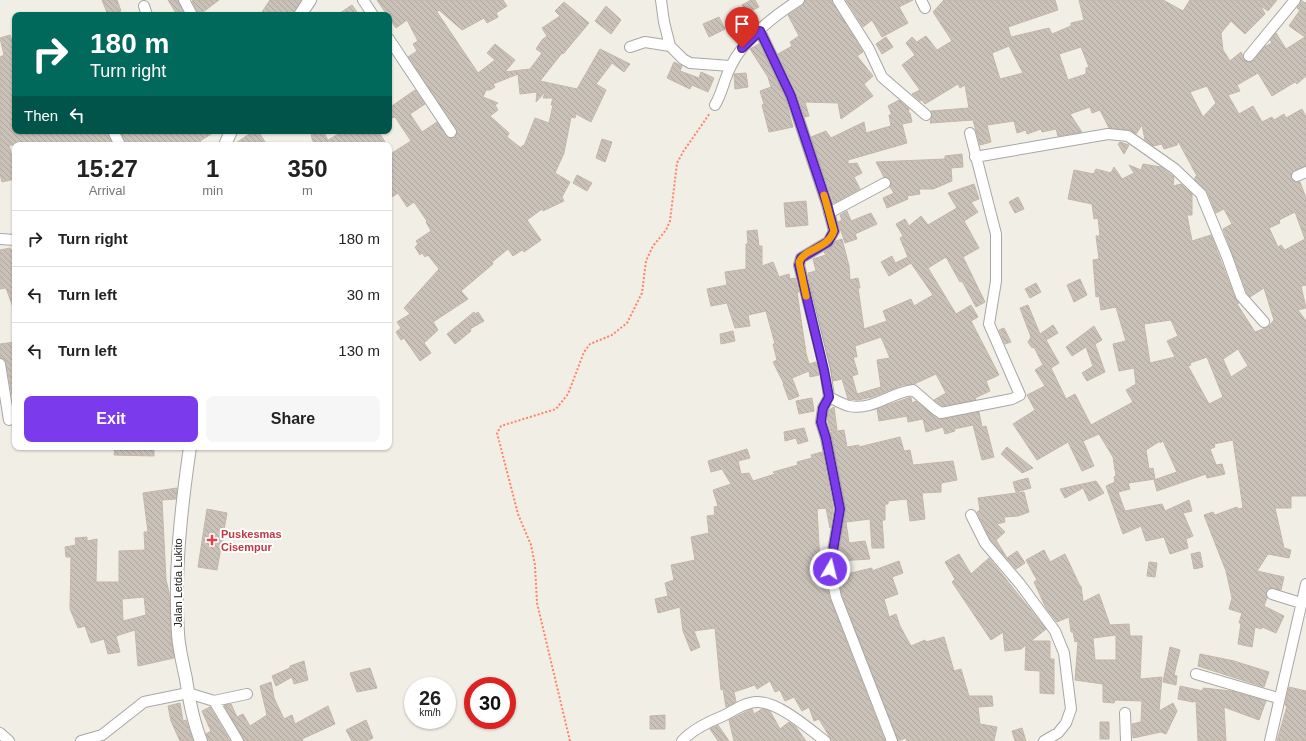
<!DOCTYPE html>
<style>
body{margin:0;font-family:Helvetica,sans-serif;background:#f6f6f6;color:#222;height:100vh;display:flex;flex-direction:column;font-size:15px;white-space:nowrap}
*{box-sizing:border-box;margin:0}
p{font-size:13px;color:#767676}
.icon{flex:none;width:22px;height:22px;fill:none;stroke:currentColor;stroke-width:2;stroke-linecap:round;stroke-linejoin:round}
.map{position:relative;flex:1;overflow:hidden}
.panel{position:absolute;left:12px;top:142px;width:380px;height:308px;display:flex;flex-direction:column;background:#fff;border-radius:8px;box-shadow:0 1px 3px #0004}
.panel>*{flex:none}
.top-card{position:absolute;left:12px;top:12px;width:380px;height:122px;border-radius:8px;box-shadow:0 1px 3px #0004;background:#00695c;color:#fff;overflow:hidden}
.speed{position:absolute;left:404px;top:677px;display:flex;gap:8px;font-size:20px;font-weight:700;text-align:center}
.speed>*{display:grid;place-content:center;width:52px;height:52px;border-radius:50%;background:#fff;box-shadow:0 1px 3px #0004;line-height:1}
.speed small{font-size:10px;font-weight:400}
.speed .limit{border:6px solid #d22;background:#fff;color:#111}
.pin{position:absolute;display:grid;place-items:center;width:34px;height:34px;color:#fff;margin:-41px -17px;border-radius:50% 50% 50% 0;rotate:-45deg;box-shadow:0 0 4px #0007}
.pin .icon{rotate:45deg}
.me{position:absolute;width:44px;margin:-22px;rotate:8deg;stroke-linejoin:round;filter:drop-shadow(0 0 3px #0008)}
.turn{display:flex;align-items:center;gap:14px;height:84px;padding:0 12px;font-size:18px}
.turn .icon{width:52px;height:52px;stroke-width:2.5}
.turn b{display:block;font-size:28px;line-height:34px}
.then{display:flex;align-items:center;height:38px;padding:0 12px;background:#0003;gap:8px;font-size:15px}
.eta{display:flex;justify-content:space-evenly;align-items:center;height:68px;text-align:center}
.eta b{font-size:24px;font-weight:600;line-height:28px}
.button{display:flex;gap:8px;margin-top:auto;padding:8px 12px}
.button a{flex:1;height:46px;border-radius:8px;background:#7c3aed;color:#fff;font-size:16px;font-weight:600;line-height:46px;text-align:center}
.button a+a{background:#f6f6f6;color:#222}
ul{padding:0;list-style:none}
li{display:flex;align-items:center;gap:12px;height:56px;padding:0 12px;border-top:1px solid #e0e0e0}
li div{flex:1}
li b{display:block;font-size:15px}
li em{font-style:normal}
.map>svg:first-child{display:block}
</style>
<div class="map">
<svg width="1306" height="741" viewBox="0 0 1306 741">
<defs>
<pattern id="building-back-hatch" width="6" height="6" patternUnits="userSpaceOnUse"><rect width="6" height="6" fill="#cac1b8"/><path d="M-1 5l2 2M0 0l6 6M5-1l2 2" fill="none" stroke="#ada69e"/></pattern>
</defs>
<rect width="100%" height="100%" fill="#f1eee6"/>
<!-- building -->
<path fill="url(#building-back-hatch)" stroke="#c5b6a7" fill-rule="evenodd" d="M102,0H117L121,11L108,15Z
M168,0H178L185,15H173L176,13Z
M193,0H219L199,15L192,1Z
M270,0H301L293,15H260Z
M377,0H503L507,6L496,13L498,17L487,23L484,18L462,30L439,10L437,12L478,73L495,60L487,53L495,44L515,60L505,72L530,69L542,53L536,49L542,40L547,36L542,28L560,16L555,11L564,2L589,23L563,54L562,53L540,81L577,89L600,49L630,64L624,72L612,63L596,84L606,90L591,122L576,114L575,118L571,117L564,153L555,173L570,182L562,197L564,201L543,211L542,209L527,220L541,240L524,252L522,250L513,256L508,249L492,262L493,264L461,291L468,299L433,322L438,330L424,343L431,353L420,361L404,338L401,340L396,332L401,328L397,322L410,314L404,308L439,269L428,255L425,257L422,253L420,255L415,247L418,244L416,241L431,231L426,222L427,221L414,202L407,207L398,193L389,199V155L411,141L395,117L389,119V108L415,90L425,104L410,114L422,132L437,122L448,138L455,137L457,131L408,57L417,51L413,44L418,41L407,20L396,28ZM518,74L520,94L537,92L536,102L546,91L543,98H553L551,105H553L549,123L535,118L524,146L523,145L521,148L507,137L509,133L490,116L498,110L495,105L498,103L483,97L486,90H490L495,87L493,84Z
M751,0H755L759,7L747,13L742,5Z
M805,0H832L863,52L857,56L873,76L864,84L873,96L841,119L838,103L805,102L809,116L805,117L797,93L778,54L792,46L790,42L799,36L788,15L803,5Z
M846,0H913L899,7L908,23L882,37L872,20L863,27Z
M944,0H1055L1058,10L1008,27L1011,37L1049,28L1052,34L1071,26V23L1084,20L1079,0H1163L1183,11L1190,0H1277L1268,11L1261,6L1265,14L1245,34L1231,21L1221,33L1223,50L1230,61L1241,52L1245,61L1248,62L1254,60L1264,47L1272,43L1270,40L1276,33L1286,49L1305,37L1289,26L1300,10L1297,8L1301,0L1305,3L1306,2V76L1297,84L1295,82L1272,96L1258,73L1237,85L1240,91L1228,95L1239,114L1253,106L1262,122L1272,117L1274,120L1284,114L1286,118L1302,109L1306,117V166L1294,170L1291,176L1294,181L1300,182L1306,198V285L1301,286L1306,308L1298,310L1306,321V496H1291V508H1275L1284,548L1291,550L1289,558L1268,554L1257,571L1284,577L1281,590L1271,588L1267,590L1266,595L1267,598L1264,606L1284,616L1276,633L1262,627L1261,629L1255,627L1252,647L1238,644L1241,623H1239L1242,613L1229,609L1232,598L1226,571L1204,515L1213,512L1215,515L1237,507L1238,509L1243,508L1233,440L1214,444L1215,447L1210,449L1216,465L1222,464L1225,474L1207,478L1206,474L1157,491L1154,480L1177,472L1163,441L1160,443V441L1146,450L1149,469L1153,468L1155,479L1128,483L1130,489L1118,492L1125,511L1162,504L1165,511L1189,500L1192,511L1183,513L1193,536L1186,539L1188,548L1170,554L1164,537L1146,541L1141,526L1123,534L1106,486L1115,482L1114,477L1116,476L1113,457L1099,434L1083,441L1094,466L1082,471L1068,442L1037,460L1013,424L1035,410L1027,395L1045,386L1035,370L1043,365L1034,347L1032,348L1028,342L1031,337L1020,308L1028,305L1040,334L1053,325L1058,333L1046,340L1059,363L1051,368L1066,399L1075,394L1091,425L1133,402L1126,390L1136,384L1134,368L1119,371L1113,344L1126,341L1116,307L1101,310L1099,296L1096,297L1093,260L1099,259L1096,236H1100L1098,218L1094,219L1092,204L1068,199L1074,170L1094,174L1096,169L1111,173L1114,167L1122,179L1134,173L1129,165L1141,170L1143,164L1161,167L1174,177L1173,186L1181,184L1192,194V215H1187L1192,241L1211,235L1235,298L1239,303L1237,304L1255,332L1268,327L1274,320L1264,288L1250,297L1247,293L1223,229L1232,224L1224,209L1216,213L1207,191L1195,180V177L1197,176L1178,141L1177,145L1164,149L1162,144L1153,146L1145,140L1142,125L1136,134L1129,130L1109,128L1100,110L1092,113L1090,107L1070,114L1082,132L1058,136L1056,129L1042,132L1041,129L1027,134L1026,130L1017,133L1014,121L987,125L991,142L980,145L973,120L930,123L932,116L931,111L969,108L965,85L960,88L958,84L925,104L922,100L920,101L912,94L920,90L902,65L915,55L906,43L912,37L917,42L926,36L937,50L952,41L933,12ZM1009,46L1023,73L1000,79L992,53ZM1081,47L1089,67L1086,68V74L1068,80L1059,54ZM1207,86L1216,103L1203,117L1190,92ZM1295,212L1305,239L1285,250L1281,245L1278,247L1269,228L1280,223L1279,220ZM1171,320L1178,336L1167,341L1175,357L1150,363L1144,324ZM1238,349L1248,366L1231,377L1223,359ZM1207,357L1223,397L1209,404L1188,366L1191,365L1190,363Z
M352,5L359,15H337Z
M606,6L621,20L611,34L595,21Z
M719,17L725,29L709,37L703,24Z
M10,35L15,49V82L13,84L15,90V131H107L113,145H61L59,141L51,145H9L15,169V179L2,182L0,174V57L4,55L0,38Z
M886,37L893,47L882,54L876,44Z
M759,44L785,98L793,127L769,132L762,105L764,104L760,91L771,87L768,77L750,49Z
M674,62L682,66L680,71L699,78L701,72L714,78L708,92L692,85L690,89L667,78Z
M746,73L748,87L735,89L734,74Z
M899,100L909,109L908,113H910L912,122L902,124L907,143L848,160V164L857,163L862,173L854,177L860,189L834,203L811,137L826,131L831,138L864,122L866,133L891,126L889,115H892L888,106Z
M120,131H216L200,141L203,145H126Z
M254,131H258L267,145H233Z
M311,131H323L328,140L344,131H378L387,145H315L312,139Z
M602,139L612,142L605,162L596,158Z
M1120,142L1129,145L1124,154L1118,144Z
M962,154L963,167L951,168L952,181L933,189H919L920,194L907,196L908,199L887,208L883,198L894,193L890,187L891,180L884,177L876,162L945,159V156Z
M577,175L592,183L587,191L573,183Z
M974,184L979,199L971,202L978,212L964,221L979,248L963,257L985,302L976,307L962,281L960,282L946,257L928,268L956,314L971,305L978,317L971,321L999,375L986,381L990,391L975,398L976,400L942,406L934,400L946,393L936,374L914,384L903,385L872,397L858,400L848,399L842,379L833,381L808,273L816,271L813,259L826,255L824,252L832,247L836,241L842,239L849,266L850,280L858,278L860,288H858L864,329L887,321L883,311L911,299L914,306L933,295L911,263L889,276L881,262L892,256L895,263L908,257L900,238L903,236L896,224L905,219L909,226L921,216L928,225L957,208L948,193ZM881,337L890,358L877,360L881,387L857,394L852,376L858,374L853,357H857L855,346Z
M1018,197L1024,209L1015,213L1009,202Z
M806,201L808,225L786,227L784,203Z
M847,211L851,221L871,213L877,224L855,234L857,239L845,243L838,222L842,220L840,215Z
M757,230L759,246H762V266L773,262L779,277L789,274L790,279L795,278L799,292H797L806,353L809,364L816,362L819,371V375L810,377L809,371L792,378L799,396L789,400L783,384H784L773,362L777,360L773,344H775L766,311L748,315L750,326L735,328L727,303L711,306L707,289L727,285L725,272L746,269V244H748L747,231Z
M10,248V250L15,249L14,310L6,288L0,289V250Z
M1080,279L1087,295L1074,302L1067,285Z
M1036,283L1041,292L1030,298L1025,289Z
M474,312L475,314L478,312L484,321L470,329L471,331L455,344L447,334Z
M1094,326L1102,340L1095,344L1105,372L1087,381L1082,373L1093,366L1086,347L1072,356L1066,347Z
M1004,328L1011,342L1005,344L999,330Z
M733,331L735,341L721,344L720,334Z
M15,342V395H12L6,363L0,358V344Z
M911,397L912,403L916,401L938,419H942L979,412L982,427L986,426L994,457L982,460L973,425L954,429L955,431L945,434L943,427L926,432L923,419L908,422L907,416L879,421L877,409Z
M812,398L814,411L799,414L796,401Z
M834,407L837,430L831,431L828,421L829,410Z
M804,428L808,441L798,444L796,438L785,441L784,432Z
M844,430L847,447L859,445V447L900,437L904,451L910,450L913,465L953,461L957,480L941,483V492L922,493L925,519L910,521L907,499L888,501V504H885V520H882L884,548H872L870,519L846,522L849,543L865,541L870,559L838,561L846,508L831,432Z
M115,447H154V456L114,455Z
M1007,447L1033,468L1022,473L1001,454Z
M747,449L750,458L738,461L741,474L749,473L753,481L775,474L773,472L798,465L797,462L812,458L811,455L822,452L833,509L830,528L826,508L817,509L820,563H811L812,582L825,579L830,599L885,741H832L819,719L814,721L809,707L802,711L794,697L785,701L780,690L775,692L770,681L757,689L755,685L734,692L736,702L726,707L723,689L721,690L715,628L694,631L700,647L691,651L683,631L680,607L658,613L655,599L668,596L665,583L674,580L671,565L695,560L691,537L709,533L707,516L715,515L714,507L718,506L713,490L731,484L722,469L711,472L708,461Z
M1028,478L1031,488L1016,492L1013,482Z
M1096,481L1104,493L1089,501L1083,488L1065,498L1060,489Z
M177,488L176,499L162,500L166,580L169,592L171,635L174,658L138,666L135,630L116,636L120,652L108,654L104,639L91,643L85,626L78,628L70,609L71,557H66L65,547L76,545L75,538L87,537V541L97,539L96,582H119V551L145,550L144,532H148L143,493ZM144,597L146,615L123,621L122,599Z
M1024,492L1029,512L1018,516L1004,517L1005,522L997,524L1005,532L996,540L1007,558L1017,551L1025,563L1016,569L990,539L977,512L980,510L978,498Z
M207,509L227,513L217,570L198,567Z
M1044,550L1050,562L1065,554L1080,586H1081L1083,602L1099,594L1110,625L1129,624L1130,636H1142L1140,679L1162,677L1159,711L1173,703L1177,711L1166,734L1161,732L1133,738L1132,724L1141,722L1142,701L1115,700L1114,703L1103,702V684L1075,680L1078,641L1075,642L1073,632H1071L1069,617L1057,622L1046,608L1034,582L1037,580L1026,560ZM1116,635V660H1095L1093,638Z
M1200,552L1203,567L1194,569L1191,554Z
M959,554L971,574L989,558L1046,629L1031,641H1050V659H1054V694L1040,693V671L1025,670L1026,645L1021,649L1005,651L1003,632L991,640L952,582L955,579L945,562Z
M899,561L903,573L892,577L898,594L884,599L889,617L896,614L900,626L911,646L925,640L926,642L944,637L954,671L961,669L969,696H992L993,706L978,707L980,724L997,727L994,741H907L906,738L898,741L842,595L838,576L872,568V571Z
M1149,562L1157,563L1155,577L1147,576Z
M1170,647L1180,650L1174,675L1177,676L1176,685L1163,682Z
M1200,654L1234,661L1269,672L1264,687L1198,666Z
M304,661L308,680L294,684L292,677L276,686L272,676L290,668V666Z
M370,668L377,688L357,692L350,673Z
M271,682L274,698L284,719L292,715L295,724L328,706L335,724L302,739L303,741H244L224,705L231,704L237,717L243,714L250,726L267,715L260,686Z
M1180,686L1203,691V688L1231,691L1266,701L1259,720L1224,707L1226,741H1198L1196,701L1193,702L1178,699Z
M1289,687L1306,691V741H1277L1287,706L1285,705Z
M180,703L183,721L186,720L193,741H180L171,721L168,706Z
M210,707L230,741H208L206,734L211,731L202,711Z
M752,709L754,714L762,709L770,711L780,729L789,722L796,727L806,741H734L729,720Z
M665,715V729H650V716Z
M366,720L373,738L367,741H352L346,730Z
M1100,722H1109V739H1100Z
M718,725L729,741H718L710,729Z
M1022,728L1026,741H1015L1012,731Z"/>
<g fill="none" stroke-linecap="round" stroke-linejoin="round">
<!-- minor casing -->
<g stroke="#a7a7a7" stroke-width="12">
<path id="minor" d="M184,0L192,15
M363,0L373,15
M661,0L664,22L670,46
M838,0L869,49L882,77L926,115
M921,0L925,8
M144,6L147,15
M760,31L791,96L827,204L834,231L828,242L801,258L799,265L825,370L829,397L823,408L821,422L826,438L840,509L830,569L836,597L892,741
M389,39L451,132
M630,47L645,42L670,46L683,59L690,63L730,66
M1249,56L1295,0
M715,105C723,91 724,79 731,66C743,40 775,15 799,0
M113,131L120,145
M975,157L1108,134L1128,136L1175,169L1201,194L1227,257L1241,296L1264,322
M1297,176L1306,172
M829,213L885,183
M0,239L15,240
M0,364L9,420
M829,397C835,400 842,404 849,406C873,411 891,392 913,390L935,409L941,413L1012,399L1020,395L989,324L996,281V234L970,133
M971,515L985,543L1020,584L1055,631L1064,653L1071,709L1066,723L1058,733L1044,741
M1272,594L1301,603
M1196,674L1278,698
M214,701L238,741
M1125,713L1126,741
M0,733L9,741
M81,741L102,735L144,702L188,693L214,701L247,694
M682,741C693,729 708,722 723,716C733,711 745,702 757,702C779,702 808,728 825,741
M1270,741L1306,584"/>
</g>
<!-- tertiary casing -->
<g stroke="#a7a7a7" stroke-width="14">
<path id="tertiary" d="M300,15L310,0
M225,145L231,131
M190,447C181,509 174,572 178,634C179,649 183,665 186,679C189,700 193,721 201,741"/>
</g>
<!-- path -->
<path stroke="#ff8369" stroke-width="2" stroke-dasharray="2 2" stroke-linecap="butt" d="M570,741L537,603L535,565L531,545L518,514L497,433L501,426L556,409L568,394L584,352L590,344L612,335L627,323L642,293L646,261L653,246L666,230L670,221L677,163L683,152L710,113"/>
<!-- minor -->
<use href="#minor" stroke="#fff" stroke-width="10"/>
<!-- tertiary -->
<use href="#tertiary" stroke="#fff" stroke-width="12"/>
</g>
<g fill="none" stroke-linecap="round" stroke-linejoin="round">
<!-- route casing -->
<g stroke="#51269a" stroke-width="10">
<path id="route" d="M742,48L760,31L791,96L827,204L834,231L828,242L801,258L799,265L824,370L829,397L823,408L821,422L826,438L840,509L830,569"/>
</g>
<!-- route -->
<use href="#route" stroke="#7c3aed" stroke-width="7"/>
<!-- slow -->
<path stroke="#f59e0b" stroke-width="7" d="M806,296L799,262C806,247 827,250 834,231L824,195"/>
</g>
<!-- markers -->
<path fill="#e0444e" stroke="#fff" stroke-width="1.5" d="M210 534h4v4h4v4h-4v4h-4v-4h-4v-4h4z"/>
<g text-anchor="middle" stroke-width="4" stroke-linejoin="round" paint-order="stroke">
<!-- health labels -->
<g font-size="11" font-weight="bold" fill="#be3a42" stroke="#fff" text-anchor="start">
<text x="221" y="538">Puskesmas<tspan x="221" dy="13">Cisempur</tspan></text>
</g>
<!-- street labels -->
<g font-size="11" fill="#202020" stroke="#fff">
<text transform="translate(178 583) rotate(-90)" y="4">Jalan Letda Lukito</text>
</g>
</g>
</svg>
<div class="speed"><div>26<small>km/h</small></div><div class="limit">30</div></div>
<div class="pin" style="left:742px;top:48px;background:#d93025"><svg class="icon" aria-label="arrive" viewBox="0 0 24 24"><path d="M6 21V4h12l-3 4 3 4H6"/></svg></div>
<svg class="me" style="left:830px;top:569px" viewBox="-20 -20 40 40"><circle r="17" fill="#7c3aed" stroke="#fff" stroke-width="3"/><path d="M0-11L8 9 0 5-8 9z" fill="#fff"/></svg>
<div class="top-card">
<div class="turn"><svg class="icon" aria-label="right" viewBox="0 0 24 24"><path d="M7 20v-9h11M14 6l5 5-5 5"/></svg><div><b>180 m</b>Turn right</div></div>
<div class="then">Then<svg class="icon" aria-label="left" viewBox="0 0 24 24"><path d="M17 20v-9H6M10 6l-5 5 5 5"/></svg></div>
</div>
<section class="panel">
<div class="eta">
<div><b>15:27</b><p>Arrival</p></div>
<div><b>1</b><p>min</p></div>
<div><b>350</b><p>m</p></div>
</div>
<ul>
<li><svg class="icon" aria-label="right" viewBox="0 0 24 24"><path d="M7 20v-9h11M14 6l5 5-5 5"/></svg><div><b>Turn right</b></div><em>180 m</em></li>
<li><svg class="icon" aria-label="left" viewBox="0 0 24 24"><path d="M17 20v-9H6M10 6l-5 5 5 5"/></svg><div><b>Turn left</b></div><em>30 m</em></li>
<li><svg class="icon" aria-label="left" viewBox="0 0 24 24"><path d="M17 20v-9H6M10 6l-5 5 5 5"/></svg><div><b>Turn left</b></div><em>130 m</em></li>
</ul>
<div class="button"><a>Exit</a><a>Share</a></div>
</section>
</div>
